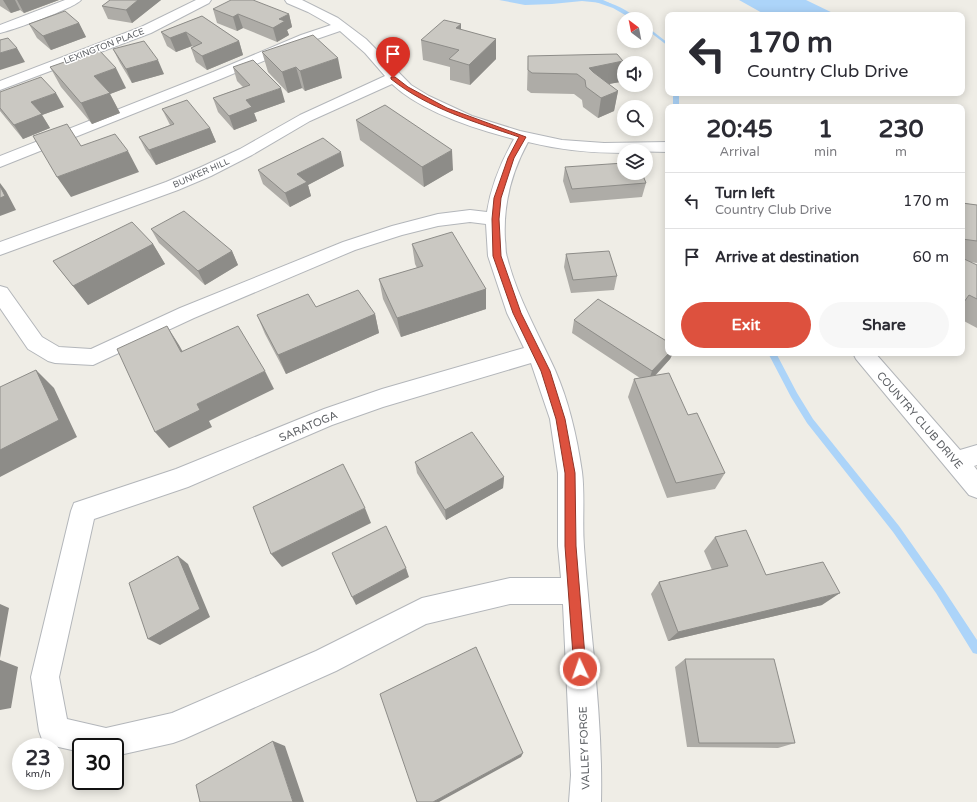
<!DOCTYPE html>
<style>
body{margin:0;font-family:"Varela Round",sans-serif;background:#f7f7f7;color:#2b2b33;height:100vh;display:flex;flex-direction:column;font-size:15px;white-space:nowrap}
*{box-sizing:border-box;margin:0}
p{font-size:13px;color:#7c7c81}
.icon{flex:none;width:22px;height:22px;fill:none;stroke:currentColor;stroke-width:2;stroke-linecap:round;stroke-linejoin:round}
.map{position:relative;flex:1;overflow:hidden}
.sheet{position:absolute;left:665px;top:104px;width:300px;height:252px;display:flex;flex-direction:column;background:#fff;border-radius:8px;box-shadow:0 2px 10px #0003}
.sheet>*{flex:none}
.banner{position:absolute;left:665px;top:12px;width:300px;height:84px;border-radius:8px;box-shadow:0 2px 10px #0003;background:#fff;color:#2b2b33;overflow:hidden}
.needle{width:26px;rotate:328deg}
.buttons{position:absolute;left:617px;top:12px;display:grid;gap:8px}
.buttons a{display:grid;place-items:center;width:36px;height:36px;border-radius:50%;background:#fff;box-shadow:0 2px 10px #0003;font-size:20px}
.speed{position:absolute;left:12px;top:738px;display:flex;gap:8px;font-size:20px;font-weight:700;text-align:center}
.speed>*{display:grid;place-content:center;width:52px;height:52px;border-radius:50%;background:#fff;box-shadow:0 2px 10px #0003;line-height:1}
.speed small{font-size:10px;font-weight:400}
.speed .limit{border:2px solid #111;border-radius:6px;background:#fff;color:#111}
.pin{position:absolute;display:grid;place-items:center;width:34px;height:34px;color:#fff;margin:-41px -17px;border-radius:50% 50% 50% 0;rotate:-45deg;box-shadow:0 0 4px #0007}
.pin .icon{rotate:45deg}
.me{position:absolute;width:44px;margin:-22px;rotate:357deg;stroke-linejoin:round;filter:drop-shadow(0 0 3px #0008)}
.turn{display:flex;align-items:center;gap:14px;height:84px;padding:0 16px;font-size:18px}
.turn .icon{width:52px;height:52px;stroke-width:2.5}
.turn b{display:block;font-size:28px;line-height:34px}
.eta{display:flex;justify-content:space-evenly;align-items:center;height:68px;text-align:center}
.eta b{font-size:24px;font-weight:800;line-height:28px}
.cta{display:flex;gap:8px;margin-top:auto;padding:8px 16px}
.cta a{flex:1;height:46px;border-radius:24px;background:#dd513e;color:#fff;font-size:16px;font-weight:800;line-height:46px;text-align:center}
.cta a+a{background:#f7f7f7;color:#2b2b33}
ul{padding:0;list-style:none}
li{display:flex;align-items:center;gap:12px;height:56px;padding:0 16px;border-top:1px solid #e1e1e2}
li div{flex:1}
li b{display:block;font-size:15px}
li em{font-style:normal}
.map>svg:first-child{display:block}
</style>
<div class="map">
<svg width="977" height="802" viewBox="0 0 977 802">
<rect width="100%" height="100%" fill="#efede6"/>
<!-- water -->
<path fill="#acd4f9" d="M499,0H603L612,4L582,1L552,4L525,5Z
M739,0H806L837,15H766Z"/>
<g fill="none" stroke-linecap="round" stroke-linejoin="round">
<!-- stream -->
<path fill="#acd4f9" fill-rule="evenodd" d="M590,0C606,0 625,7 637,19H632L613,8Z
M646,26L668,43V46L646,29Z
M673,93H679V107H673Z
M768,353H776L797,393L813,419L899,526L942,587L977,640V654L973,653L936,593L893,532L807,423L791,397Z"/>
<!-- minor casing -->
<g stroke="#b3b6ba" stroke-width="2">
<path id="minor" d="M65,0H81C75,8 13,30 0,33V25Z
M196,0H211L209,3L151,33L0,90V81L141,27Z
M285,0H302L338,18L366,39L411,85L429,96L472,116L520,131L562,140L604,143L668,142V152L624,151V153C591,153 560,150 528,142C511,173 503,205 505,240C506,246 505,252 507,257C517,297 538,333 555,370C569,402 577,437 582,472C585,496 582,522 584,547C590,632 603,717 601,802H569L571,775L563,604H510L426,624L336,671L184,739L173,743L115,756V747H81V752L54,746L43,742L39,731L31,677L71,511L74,503L176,469L324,409L382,389L524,348L507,313L488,256L486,224L470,222L438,226L402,235L355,250L194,318L93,365L55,363L48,361L28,349L0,308V286L7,288L42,337L59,347L91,349L180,308L343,242L392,226L438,214L470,210L487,212C491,186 501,162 514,139C475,129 422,112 392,84L310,121L252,155L211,176L178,190L0,255V242L166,182L199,168L240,149L300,115L385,76L365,53L340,31L311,41L223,78L0,167V156L213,72L301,35L331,25L308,12L287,3ZM531,363L550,419L558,473V546L561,578H510L422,598L316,651L172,713L106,728L67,719L59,677L94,519L188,487L332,425L383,407Z
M853,353H875L960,450L977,445V465L974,466L977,470V498L969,495L856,359Z"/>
</g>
<!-- minor -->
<use href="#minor" fill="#fff" fill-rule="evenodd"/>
</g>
<!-- wall -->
<path fill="#aeaca7" d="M0,0H59L24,13L20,10L11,13L0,6Z
M110,0H161L132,23L108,19L102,6Z
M213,9L289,14L292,27L287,30L289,35L277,42L243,28L237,31L217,23Z
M202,16L239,41L243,55L207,70L196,62L191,48L193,47L192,46L176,52L167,46L161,32Z
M79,23L86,37L51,50L37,38L29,24Z
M461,24V30L496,39V59L470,85L450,80V67L423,60L421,40Z
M113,49L164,74L132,83L120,63Z
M262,52L342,78L305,91L302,88L288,93L268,72Z
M528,56L623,61L620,82L608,84L618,91L614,111L598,118L583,107L582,100L574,94L531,93L527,90Z
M50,67L126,88L110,94L120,113L92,124L61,87Z
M233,67L285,102L254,113L257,121L234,130L218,112L213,98L243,87L237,81Z
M0,92L64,107L42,115L50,128L23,139L0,111Z
M162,109L210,128L216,142L156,165L146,151L139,137L170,125Z
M356,120L453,170L424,187L360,140Z
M344,166L308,185L311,196L290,207L263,184L258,170Z
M565,167L646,183L642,197L570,203L563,181Z
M962,203L977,205V263L970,262L977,265V328L962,320Z
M151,229L232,251L238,265L205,285L159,243Z
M153,244L165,264L88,305L53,261Z
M412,244L486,289V309L401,337L383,299L379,279L417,268L415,264Z
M566,254L617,276L614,290L571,293L564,267Z
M316,307L375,314L379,333L286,374L265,334L257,315Z
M574,320L668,353H673L670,359L655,376L688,415L725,473L715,489L667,498L628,397L634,379L640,378L572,333Z
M415,462L504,477L503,488L446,520L417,473Z
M715,537L766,575L822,605L668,641L651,594L659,582L712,570L704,551Z
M685,659L795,743L778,748L687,747L675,667Z"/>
<!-- shaded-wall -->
<path fill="#8d8c88" d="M3,0H15L20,10L11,13Z
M17,0H59L24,13Z
M138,0H161L132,23L126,10Z
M238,14L243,28L237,31L233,17Z
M289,14L292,27L287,30L289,35L277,42L273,28L279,19Z
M79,23L86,37L51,50L43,36Z
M461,24V44L456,28Z
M186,32L192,46L176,52L170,38Z
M496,39V59L470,85L469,65Z
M239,41L243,55L207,70L202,56Z
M17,48L25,62L0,70V53Z
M338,58L342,78L305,91L300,71Z
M158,60L164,74L132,83L126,69Z
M623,61L620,82L588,88L589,68Z
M296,67L302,88L288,93L282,72Z
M116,68L126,88L110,94L120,113L92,124L81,103L94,76Z
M281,88L285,102L254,113L257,121L234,130L229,116L246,100Z
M618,91L614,111L598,118L601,98Z
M56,93L64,107L42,115L50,128L23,139L14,125L31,102Z
M210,128L216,142L156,165L149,150Z
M452,150L453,170L424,187L422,167Z
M128,151L139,172L71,197L57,177Z
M341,152L344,166L308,185L311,196L290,207L285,193L297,174Z
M0,183L6,191L16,210L0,216Z
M153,244L165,264L88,305L73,286Z
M232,251L238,265L205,285L198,271Z
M486,289V309L401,337L397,318Z
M375,314L379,333L286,374L278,355Z
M167,326L179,345L193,370L181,352Z
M669,353H673L670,359L648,383L652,371Z
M36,370L54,388L77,437L0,477V450Z
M265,371L274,389L209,421L212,427L169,448L155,432L197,404Z
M504,477L503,488L446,520L445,510Z
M365,508L371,523L282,567L271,554Z
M178,556L188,564L210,617L160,645L148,639Z
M406,568L409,577L356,605L352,597Z
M840,593L822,605L668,641L678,632Z
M0,604L9,608L0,658Z
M0,660L18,667L11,708L0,710Z
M273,741L285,746L304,802H293Z
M523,753L521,757L439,802H433Z"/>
<!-- building -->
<path fill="#cac8c2" stroke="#8d8c88" d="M110,0H138L126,10L102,6Z
M231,0H253L289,14L279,19L285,21L273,28L238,14L233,17L213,9Z
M65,11L79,23L43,36L29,24Z
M202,16L239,41L202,56L191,48L202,43L186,32L170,38L161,32Z
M444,20L461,24L456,28L496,39L469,65L449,59L459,50L421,40Z
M313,35L338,58L300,71L296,67L282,72L262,52Z
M8,38L17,48L0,53V40Z
M144,41L158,60L126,69L113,49Z
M99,50L116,68L94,76L110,93L81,103L50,67Z
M617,54L623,61L589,68L593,72L618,91L601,98L586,87L585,80L577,74L532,73L528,70V56Z
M253,60L281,88L246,100L252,107L229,116L213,98L250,85L233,67Z
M41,77L56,93L31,102L42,114L14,125L0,108V92Z
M187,100L210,128L149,150L139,137L174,124L162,109Z
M385,105L452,150L422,167L356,120Z
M67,124L81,146L115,134L128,151L57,177L33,136Z
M323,138L341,152L297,174L307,182L285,193L258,170Z
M624,163V173H642L646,183L572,189L565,167Z
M0,186L5,196L0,198Z
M962,203L977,205V241L962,239Z
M184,211L232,251L198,271L151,229Z
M132,222L153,244L73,286L53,261Z
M452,232L486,289L397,318L379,279L423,266L412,244Z
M609,251L617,276L573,280L566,254Z
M962,258L977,265V299L969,295L964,302L962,301Z
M358,290L375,314L278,355L257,315L308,294L316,307Z
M598,299L668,342V353H669L652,371L574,320Z
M167,326L181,352L238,326L265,371L197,404L200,410L155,432L117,349Z
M36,370L59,420L0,450V387Z
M669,373L688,415L697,413L725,473L676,483L634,379Z
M472,432L504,477L445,510L415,462Z
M343,464L365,508L271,554L253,507Z
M386,526L406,568L352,597L332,553Z
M746,530L766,575L823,562L840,593L678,632L659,582L728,566L715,537Z
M178,556L200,609L148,639L129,583Z
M476,647L523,753L433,802H417L380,694Z
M685,659H774L795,743H699Z
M273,741L293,802H200L196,785Z"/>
<!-- route -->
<path fill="#dd513e" stroke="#903528" d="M391,77H395L408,87L447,108L526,137L514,158L501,198L499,219L501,256L521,313L550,371L565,419L575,473L576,546L586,669L584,673L580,675L576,673L574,669L565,546V473L556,419L541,371L513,313L493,256L492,219L494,198L508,158L519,137C475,122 429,109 391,79Z"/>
<g text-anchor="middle" stroke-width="3" stroke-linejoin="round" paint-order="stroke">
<!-- far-street labels -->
<g font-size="9" fill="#5e6165" stroke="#fff">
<text transform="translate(104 46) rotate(-21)" y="3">LEXINGTON PLACE</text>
<text transform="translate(201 173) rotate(-24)" y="3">BUNKER HILL</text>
</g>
<!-- street labels -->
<g font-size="11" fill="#5e6165" stroke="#fff">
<text transform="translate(920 420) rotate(49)" y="4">COUNTRY CLUB DRIVE</text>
<text transform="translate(308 426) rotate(-23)" y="4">SARATOGA</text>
<text transform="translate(584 748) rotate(-92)" y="4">VALLEY FORGE</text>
</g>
</g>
</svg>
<div class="buttons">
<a><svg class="needle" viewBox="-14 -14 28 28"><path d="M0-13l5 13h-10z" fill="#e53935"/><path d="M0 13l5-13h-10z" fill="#7c7c81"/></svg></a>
<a><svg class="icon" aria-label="sound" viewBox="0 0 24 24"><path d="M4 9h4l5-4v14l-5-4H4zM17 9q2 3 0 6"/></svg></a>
<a><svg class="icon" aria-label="search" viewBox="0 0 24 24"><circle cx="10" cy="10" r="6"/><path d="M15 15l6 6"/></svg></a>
<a><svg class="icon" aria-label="layers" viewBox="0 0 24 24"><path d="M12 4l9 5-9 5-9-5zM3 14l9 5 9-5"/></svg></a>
</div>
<div class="speed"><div>23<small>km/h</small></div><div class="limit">30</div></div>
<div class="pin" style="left:393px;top:78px;background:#d93025"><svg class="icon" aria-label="arrive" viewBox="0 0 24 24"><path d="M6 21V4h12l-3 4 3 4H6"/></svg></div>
<svg class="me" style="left:580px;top:669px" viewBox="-20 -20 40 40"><circle r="17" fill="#dd513e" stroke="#fff" stroke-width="3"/><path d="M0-11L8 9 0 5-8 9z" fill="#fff"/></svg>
<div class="banner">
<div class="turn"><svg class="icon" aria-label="left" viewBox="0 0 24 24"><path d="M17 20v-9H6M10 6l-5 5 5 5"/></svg><div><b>170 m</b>Country Club Drive</div></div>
</div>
<section class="sheet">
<div class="eta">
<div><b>20:45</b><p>Arrival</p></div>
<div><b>1</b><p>min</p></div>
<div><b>230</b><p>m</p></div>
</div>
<ul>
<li><svg class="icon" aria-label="left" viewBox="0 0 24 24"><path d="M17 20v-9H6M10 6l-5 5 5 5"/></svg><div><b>Turn left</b><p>Country Club Drive</p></div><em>170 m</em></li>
<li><svg class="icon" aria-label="arrive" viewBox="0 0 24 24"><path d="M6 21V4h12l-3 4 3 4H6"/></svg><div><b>Arrive at destination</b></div><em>60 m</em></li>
</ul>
<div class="cta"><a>Exit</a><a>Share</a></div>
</section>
</div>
